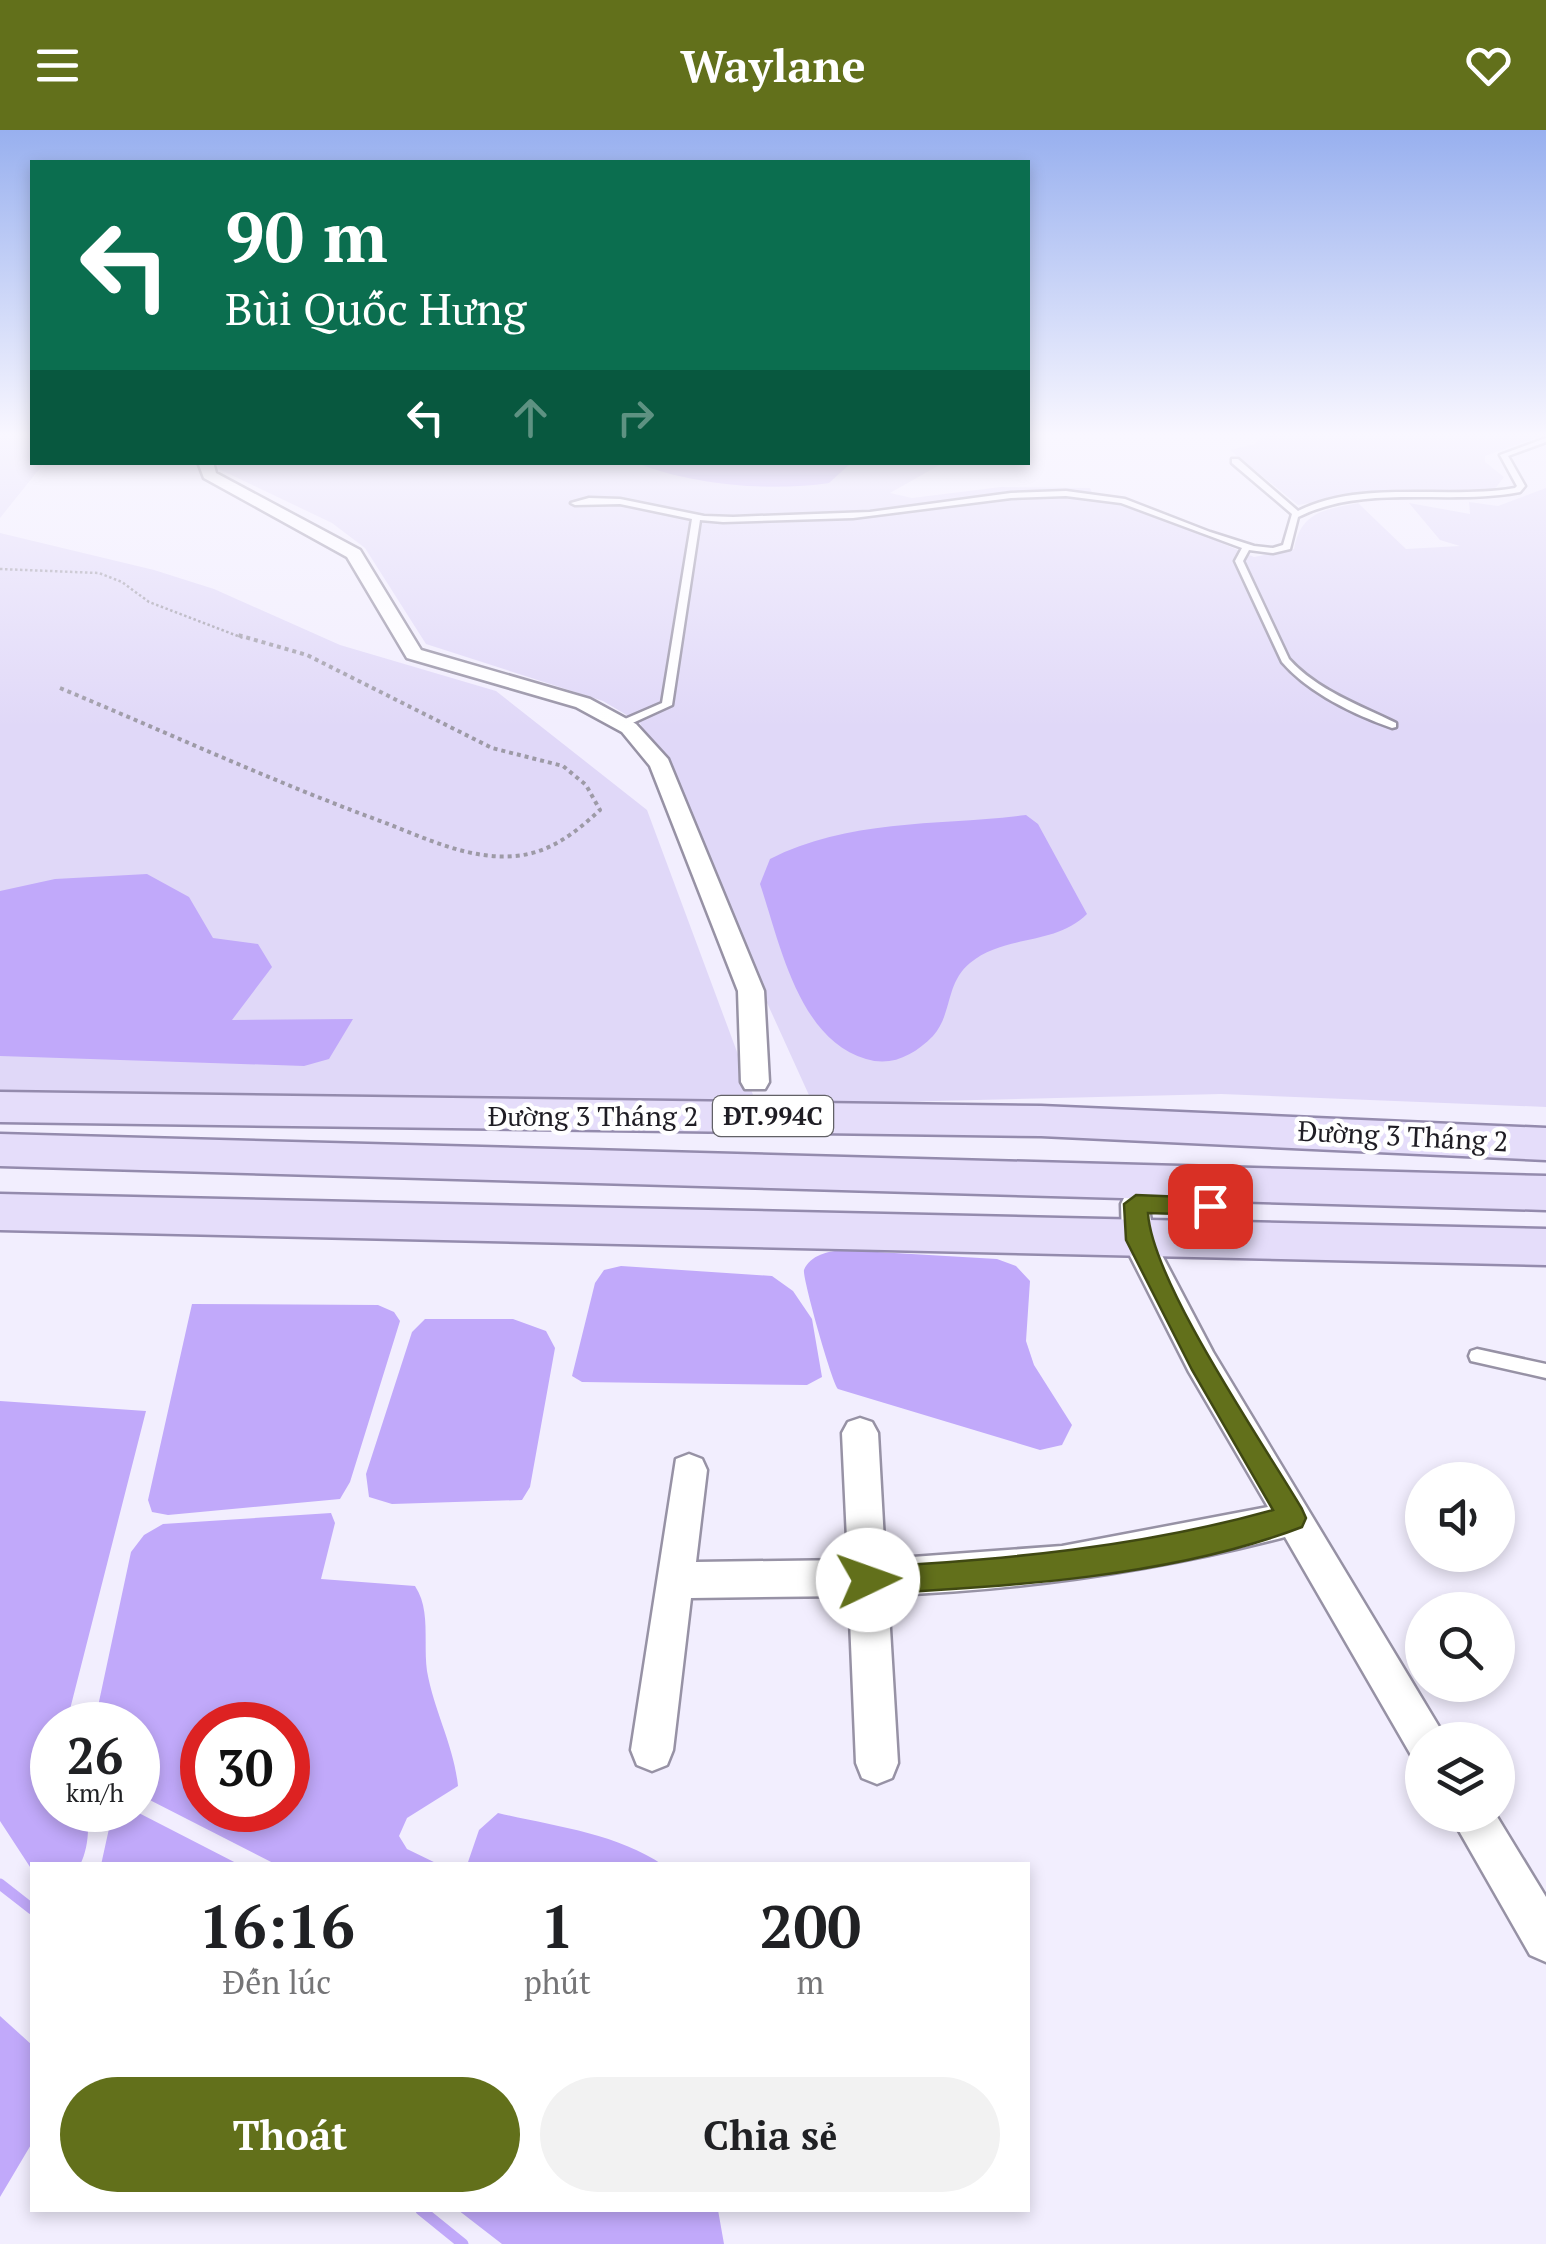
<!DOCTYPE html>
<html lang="vi">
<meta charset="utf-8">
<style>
body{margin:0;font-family:"PT Serif",serif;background:#f2f2f2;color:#202124;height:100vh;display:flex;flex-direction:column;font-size:38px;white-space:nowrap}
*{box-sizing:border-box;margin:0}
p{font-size:32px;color:#757577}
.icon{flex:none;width:55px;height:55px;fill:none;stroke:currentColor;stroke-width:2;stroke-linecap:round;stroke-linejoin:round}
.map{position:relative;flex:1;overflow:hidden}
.sheet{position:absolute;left:30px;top:1732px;width:1000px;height:350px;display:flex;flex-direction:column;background:#fff;border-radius:0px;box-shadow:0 5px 15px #0003}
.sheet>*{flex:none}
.hud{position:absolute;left:30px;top:30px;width:1000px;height:305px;border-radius:0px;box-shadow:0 5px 15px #0003;background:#0b6e4f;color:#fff;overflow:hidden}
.buttons{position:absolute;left:1405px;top:1332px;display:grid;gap:20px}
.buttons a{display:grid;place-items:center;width:110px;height:110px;border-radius:50%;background:#fff;box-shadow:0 5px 15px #0003;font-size:50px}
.speed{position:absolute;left:30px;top:1572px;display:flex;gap:20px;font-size:50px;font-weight:700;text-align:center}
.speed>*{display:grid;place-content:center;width:130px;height:130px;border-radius:50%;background:#fff;box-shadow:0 5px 15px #0003;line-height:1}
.speed small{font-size:25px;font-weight:400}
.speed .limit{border:15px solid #d22;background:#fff;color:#111}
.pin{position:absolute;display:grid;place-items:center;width:85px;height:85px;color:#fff;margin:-42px;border-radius:20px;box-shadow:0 5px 15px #0006}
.me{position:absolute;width:110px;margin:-55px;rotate:87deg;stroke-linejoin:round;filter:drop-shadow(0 0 8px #0008)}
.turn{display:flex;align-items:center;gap:35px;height:210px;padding:0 30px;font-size:45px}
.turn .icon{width:130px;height:130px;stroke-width:2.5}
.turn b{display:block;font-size:70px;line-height:85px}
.lanes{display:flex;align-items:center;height:95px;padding:0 30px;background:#0003;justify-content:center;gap:50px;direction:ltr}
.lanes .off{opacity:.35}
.eta{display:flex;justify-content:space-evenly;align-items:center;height:170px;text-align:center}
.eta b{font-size:60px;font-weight:700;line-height:70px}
.button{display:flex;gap:20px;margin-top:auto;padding:20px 30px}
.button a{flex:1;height:115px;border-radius:60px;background:#62701b;color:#fff;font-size:40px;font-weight:700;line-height:115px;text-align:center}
.button a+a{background:#f2f2f2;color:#202124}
header{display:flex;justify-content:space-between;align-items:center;height:130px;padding:0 30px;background:#62701b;color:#fff;font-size:45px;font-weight:700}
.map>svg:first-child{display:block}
</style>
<header><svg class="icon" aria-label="menu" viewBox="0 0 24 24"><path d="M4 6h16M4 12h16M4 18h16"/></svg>Waylane<svg class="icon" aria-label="heart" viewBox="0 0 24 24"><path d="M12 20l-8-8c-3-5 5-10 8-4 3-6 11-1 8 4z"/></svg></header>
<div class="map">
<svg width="1546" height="2114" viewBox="0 0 1546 2114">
<rect width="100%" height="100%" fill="#f2eefe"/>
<!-- green -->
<path fill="#e0d8f8" d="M0,302H32V332L44,333L0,388Z
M1267,302H1546V304L1485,326V332L1504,347L1494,360L1382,361L1298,375L1230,320L1255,314Z
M218,332L943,333L890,363L912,368L1001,357L1090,358L1095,368L1141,378L1254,427L1294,419C1301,381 1325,380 1358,373L1406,419L1460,416L1440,410L1409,373L1470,384L1469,372L1498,376L1546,358V977L1221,964L813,974L640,593L603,571L426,514L365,418L332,393L217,338Z
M0,403L154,440L214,459L340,515L496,561L647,680L759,981L0,964Z"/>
<!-- water -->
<path fill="#c1a9fa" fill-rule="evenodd" d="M637,333H851L829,353C771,362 692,355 637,333Z
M1026,685L1038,694L1087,784C1055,816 1005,804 970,833C945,854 953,883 933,906C914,925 892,937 866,929C798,909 780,813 760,754L770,729C850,688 939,696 1026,685Z
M147,744L189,767L213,808L258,814L272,837L232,890L353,889L329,929L304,936L0,926V761L55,749Z
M843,1120L997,1129L1016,1136L1030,1151L1026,1211L1034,1235L1072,1295L1062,1315L1040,1320L838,1259C831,1250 802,1146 804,1140C810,1125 829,1121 843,1120Z
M621,1136L772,1146L793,1161L812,1189L822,1247L807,1255L582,1252L572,1246L595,1153L604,1140Z
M192,1174L378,1175L394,1182L400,1191L350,1352L340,1369L168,1385L152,1382L148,1370Z
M425,1189H513L546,1201L555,1218L530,1357L522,1370L392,1374L369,1367L366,1344L412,1202Z
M0,1271L146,1281L66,1595H52V1680H86C90,1698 88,1719 80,1735H32V1740L0,1691Z
M331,1383L335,1393L321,1449L415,1456C431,1480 423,1512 427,1541C434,1581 454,1616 458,1656L407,1688L399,1706L407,1719L440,1735H277L138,1664V1595H94L131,1422L144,1405L163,1394ZM202,1595H288V1680H202Z
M120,1680H133L240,1735H101L110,1694Z
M498,1683C553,1696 616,1703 663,1735H467L479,1700Z
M0,1886L32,1915V2013L0,2067Z
M458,2080H718L724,2114H502Z"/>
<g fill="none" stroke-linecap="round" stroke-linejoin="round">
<!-- stream -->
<path stroke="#c1a9fa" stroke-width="11" d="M0,1754L32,1779
M421,2080L463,2114"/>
<!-- lane casing -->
<g stroke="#9792a5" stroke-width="5">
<path id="lane" d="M1546,308V312L1508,326L1525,356L1520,362C1447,376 1366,353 1298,387L1290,419L1273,423L1249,420L1243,431L1289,529C1317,560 1359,575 1396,593V597L1392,598C1353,584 1309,563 1282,532L1235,431L1242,418L1121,373L1066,366L1011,368L853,388L723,392L700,390L672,575L626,596H618V592L662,573L692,389L620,374L575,375L571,373L589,368L620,369L704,386L733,387L870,382L1011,363L1066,361L1125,369L1210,402L1254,416L1273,418L1283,415L1292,384L1232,333V329H1238L1298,381C1361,349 1446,370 1515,358L1517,356L1500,325Z
M1477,1219L1546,1234V1248L1471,1231L1469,1226L1471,1221Z"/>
</g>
<!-- street casing -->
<g stroke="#9792a5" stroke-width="5">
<path id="street" d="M198,332H213L216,343L360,420L421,520L590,569L636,594L668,629L764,861L769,952L765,959H745L741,952L738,861L650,636L622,602L576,577L407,528L347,427L204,348Z
M1136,1062L1147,1066L1154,1110L1213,1222L1447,1610H1422V1629L1411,1625L1285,1407C1154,1441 1023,1460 888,1465L898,1633L892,1648L877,1654L862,1648L856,1633L849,1466L691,1468L673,1620L667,1635L652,1641L637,1635L631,1620L676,1329L689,1324L702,1329L707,1340L696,1432L848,1430L842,1303L848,1292L860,1288L872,1292L878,1303L885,1429L1062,1416L1268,1377L1189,1242L1122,1110L1121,1074L1125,1066Z
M1450,1685H1496L1546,1767V1832L1530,1825Z"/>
</g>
<!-- primary casing -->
<g stroke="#948bad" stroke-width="5">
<path id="primary" d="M0,962L1041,976L1546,998V1030L1041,1006L0,992Z
M0,1004L1546,1046V1080L0,1036Z
M0,1064L1546,1099V1135L0,1100Z"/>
</g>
<!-- path-far1 -->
<path stroke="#9d9aa6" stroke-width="2.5" stroke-dasharray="2.5 2.5" stroke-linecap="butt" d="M0,439L99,443L122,452L149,472L243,508"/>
<!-- path -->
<path stroke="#9d9aa6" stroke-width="4" stroke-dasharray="4 4" stroke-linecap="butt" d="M60,558C168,603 274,652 383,692C425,708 469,730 515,726C550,723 575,703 600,680L586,655L563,636L492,618L307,525L238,505"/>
<!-- lane -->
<use href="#lane" fill="#fff" fill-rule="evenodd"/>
<!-- street -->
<use href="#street" fill="#fff" fill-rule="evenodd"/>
<!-- primary -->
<use href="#primary" fill="#e5ddfa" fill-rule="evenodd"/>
</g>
<!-- sky -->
<linearGradient id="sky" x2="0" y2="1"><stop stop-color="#98b0ef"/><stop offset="0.51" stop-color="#f9f7ff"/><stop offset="1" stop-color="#f9f7ff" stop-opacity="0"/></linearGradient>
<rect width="1546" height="598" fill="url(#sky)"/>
<!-- route -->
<path fill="#62701b" stroke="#404912" stroke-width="2.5" d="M1136,1065L1210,1068L1222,1076L1210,1085L1148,1083C1152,1152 1263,1313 1302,1379L1306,1388L1302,1397C1172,1447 1007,1457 868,1464L858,1460L854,1450L858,1441L868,1437C1004,1430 1141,1417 1273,1380L1192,1240L1126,1110L1124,1074Z"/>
<g text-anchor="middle" stroke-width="9" stroke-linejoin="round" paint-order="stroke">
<!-- shield labels -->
<rect fill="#fff" stroke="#626166" stroke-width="2.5" x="713" y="966" width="120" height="40" rx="8"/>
<g font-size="25" font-weight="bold" fill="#1f1d24">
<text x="773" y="995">ĐT.994C</text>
</g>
<!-- street labels -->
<g font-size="28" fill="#1f1d24" stroke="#fff">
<text x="593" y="996">Đường 3 Tháng 2</text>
<text transform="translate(1403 1006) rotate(3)" y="10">Đường 3 Tháng 2</text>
</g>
</g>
</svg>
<div class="buttons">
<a><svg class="icon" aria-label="sound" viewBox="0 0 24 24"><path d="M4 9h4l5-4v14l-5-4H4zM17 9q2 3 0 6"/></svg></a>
<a><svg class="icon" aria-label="search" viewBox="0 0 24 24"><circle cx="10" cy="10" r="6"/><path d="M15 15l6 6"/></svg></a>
<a><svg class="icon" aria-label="layers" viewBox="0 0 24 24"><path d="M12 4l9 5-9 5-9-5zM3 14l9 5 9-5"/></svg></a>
</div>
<div class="speed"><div>26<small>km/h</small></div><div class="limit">30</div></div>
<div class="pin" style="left:1210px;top:1076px;background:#d93025"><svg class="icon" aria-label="arrive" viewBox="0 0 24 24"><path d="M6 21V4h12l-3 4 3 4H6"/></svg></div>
<svg class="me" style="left:868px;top:1450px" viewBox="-20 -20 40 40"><circle r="19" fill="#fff"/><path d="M0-13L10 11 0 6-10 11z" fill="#62701b"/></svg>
<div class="hud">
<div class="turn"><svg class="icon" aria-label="left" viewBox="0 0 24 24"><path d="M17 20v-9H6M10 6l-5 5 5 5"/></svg><div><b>90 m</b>Bùi Quốc Hưng</div></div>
<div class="lanes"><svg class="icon" aria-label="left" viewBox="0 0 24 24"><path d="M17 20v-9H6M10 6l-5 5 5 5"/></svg><svg class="icon off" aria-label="ahead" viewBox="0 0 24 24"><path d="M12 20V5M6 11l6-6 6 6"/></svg><svg class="icon off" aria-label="right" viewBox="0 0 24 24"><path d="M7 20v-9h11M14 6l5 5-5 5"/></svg></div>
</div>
<section class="sheet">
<div class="eta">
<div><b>16:16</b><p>Đến lúc</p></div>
<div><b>1</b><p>phút</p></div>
<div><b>200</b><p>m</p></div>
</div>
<div class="button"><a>Thoát</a><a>Chia sẻ</a></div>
</section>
</div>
